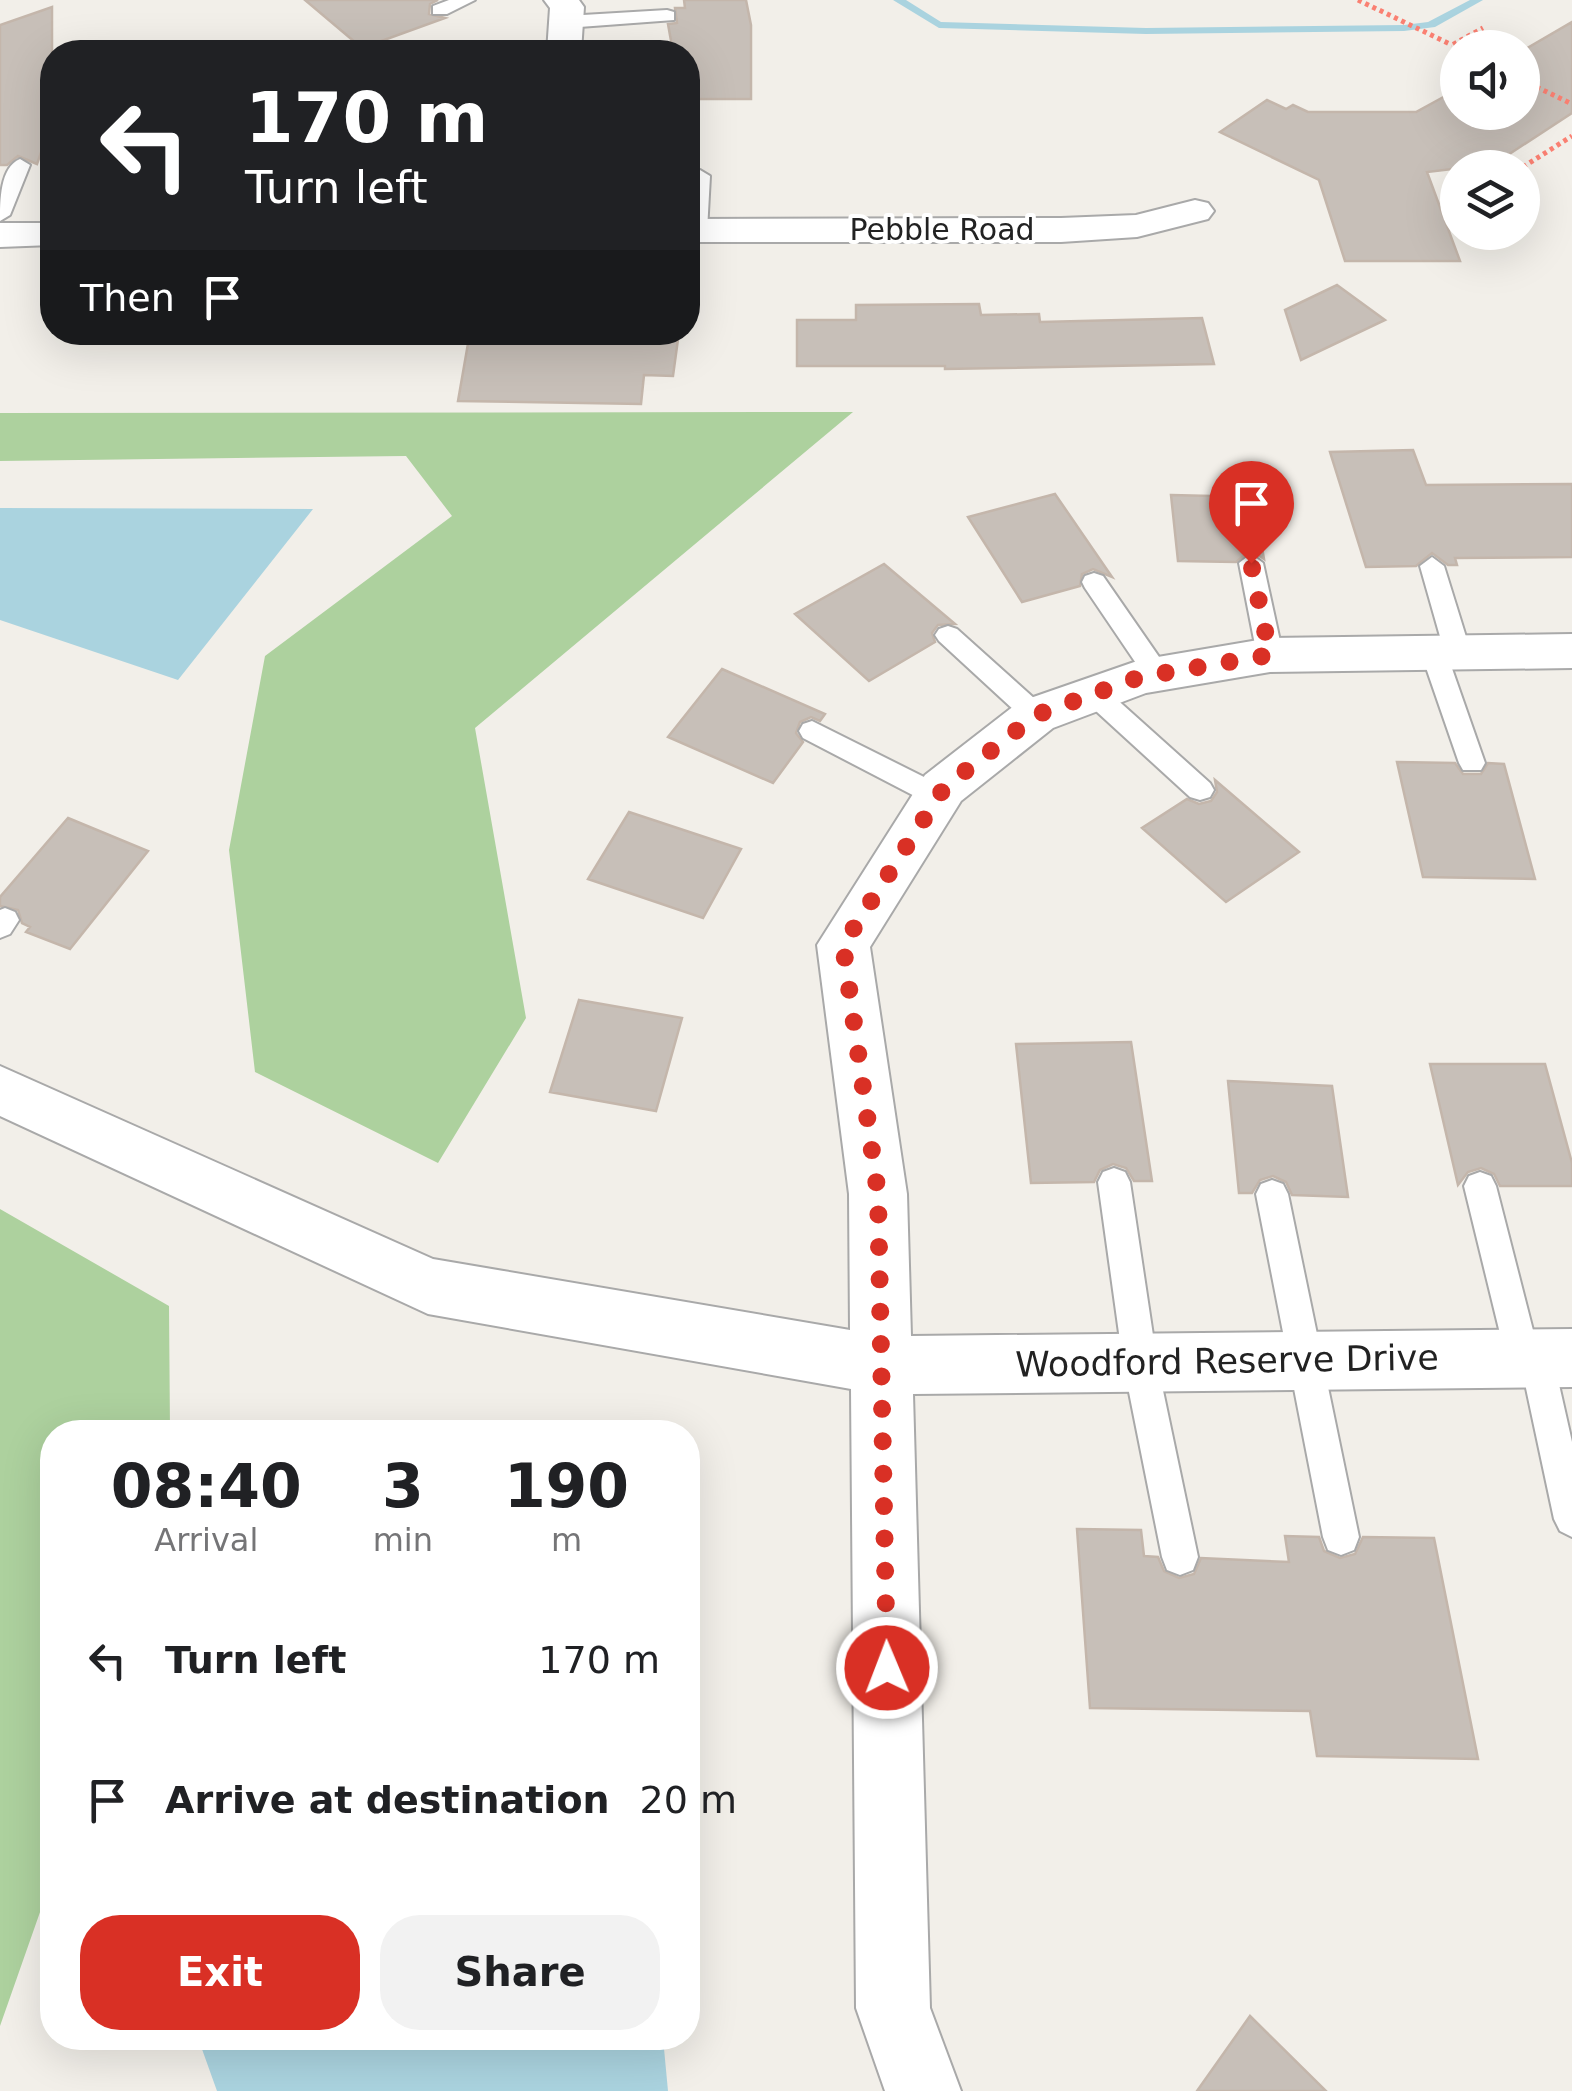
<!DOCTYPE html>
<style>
body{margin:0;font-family:"DejaVu Sans",sans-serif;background:#f2f2f2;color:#202124;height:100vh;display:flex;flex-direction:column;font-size:38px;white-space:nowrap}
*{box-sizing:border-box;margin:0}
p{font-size:32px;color:#757577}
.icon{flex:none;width:55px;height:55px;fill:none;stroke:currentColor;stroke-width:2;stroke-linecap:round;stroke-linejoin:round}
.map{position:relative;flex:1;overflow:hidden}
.drawer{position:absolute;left:40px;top:1420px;width:660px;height:630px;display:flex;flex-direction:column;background:#fff;border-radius:40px;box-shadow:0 10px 40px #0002}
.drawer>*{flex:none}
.top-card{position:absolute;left:40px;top:40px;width:660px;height:305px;border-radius:40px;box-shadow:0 10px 40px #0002;background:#202124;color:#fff;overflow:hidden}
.tools{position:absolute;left:1440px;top:30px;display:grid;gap:20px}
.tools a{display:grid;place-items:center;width:100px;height:100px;border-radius:50%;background:#fff;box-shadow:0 10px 40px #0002;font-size:50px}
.pin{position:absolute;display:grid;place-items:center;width:85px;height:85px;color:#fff;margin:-102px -42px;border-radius:50% 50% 50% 0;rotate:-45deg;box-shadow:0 0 10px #0007}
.pin .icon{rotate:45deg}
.me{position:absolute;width:110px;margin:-55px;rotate:359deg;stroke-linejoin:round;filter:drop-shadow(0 0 8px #0008)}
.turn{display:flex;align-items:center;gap:35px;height:210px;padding:0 40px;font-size:45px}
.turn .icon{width:130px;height:130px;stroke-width:2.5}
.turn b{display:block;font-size:70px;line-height:85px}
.then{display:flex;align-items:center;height:95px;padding:0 40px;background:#0003;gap:20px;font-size:38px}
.eta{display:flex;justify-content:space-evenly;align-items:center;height:170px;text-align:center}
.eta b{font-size:60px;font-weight:600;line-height:70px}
.primary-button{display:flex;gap:20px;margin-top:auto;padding:20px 40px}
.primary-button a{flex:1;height:115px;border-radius:40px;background:#d93025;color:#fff;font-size:40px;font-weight:600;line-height:115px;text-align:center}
.primary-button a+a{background:#f2f2f2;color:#202124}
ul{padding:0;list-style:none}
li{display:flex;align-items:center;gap:30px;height:140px;padding:0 40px}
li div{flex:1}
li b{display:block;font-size:38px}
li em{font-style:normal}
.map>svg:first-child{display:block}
</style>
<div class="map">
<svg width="1572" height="2091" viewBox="0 0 1572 2091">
<rect width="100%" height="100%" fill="#f2efe9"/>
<!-- forest -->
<path fill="#add19e" d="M853,412L475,728L526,1018L438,1163L255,1072L229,850L265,656L452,516L406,456L0,461V413Z
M0,1209L169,1306L170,1432H52V1878L0,2026Z"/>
<!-- water -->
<path fill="#aad3df" d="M0,508L313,509L178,680L0,620Z
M198,2038H663L668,2091H217Z"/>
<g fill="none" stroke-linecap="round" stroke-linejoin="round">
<!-- stream -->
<path fill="#aad3df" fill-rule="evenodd" d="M893,0H906L941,22L1146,28L1404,25L1428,22L1470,0H1483L1435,27L1404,31L1146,34L939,28Z"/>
</g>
<!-- building -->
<path fill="#c7bfb8" stroke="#c4b6ab" stroke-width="2.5" d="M305,0H438L430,4L429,14L445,18L362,48Z
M684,0H746L751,25V99H688V52H673L668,24L677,23L675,8H685Z
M52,7V121L37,164L18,156L7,165H0V25Z
M1572,22V113L1494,164L1427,172L1460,261H1345L1319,180L1220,132L1267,100L1286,109L1293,105L1308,112H1416L1458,89V112H1522V51Z
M1337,285L1385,320L1301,360L1285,310Z
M979,304L981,315L1039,314L1040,322L1202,318L1214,364L945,369V366H797V320H856V305Z
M470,332H679L673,376L644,375L641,404L458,401Z
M1413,450L1426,485L1572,484V557L1455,558L1457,565H1448L1432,553L1416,566L1366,567L1330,452Z
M1055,494L1112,577L1093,569L1082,574L1080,586L1022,602L968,517Z
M1171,495L1253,497L1264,559L1251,550L1236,562L1178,561Z
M884,564L955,624L938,625L932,633L935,642L869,681L795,614Z
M722,669L825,714L820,721L811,717L800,722L796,733L803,742L773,783L668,737Z
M1397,762L1455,763L1463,774H1481L1488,763L1504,764L1535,879L1423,877Z
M1215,780L1299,852L1226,902L1142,828L1187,799L1199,804L1211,801L1217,792Z
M629,812L741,849L703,918L588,879Z
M68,818L148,851L70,949L26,932L30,927L22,923L18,910L0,906V897Z
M579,1000L682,1018L656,1111L550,1092Z
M1131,1042L1152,1181H1134L1126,1168L1113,1164L1100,1170L1094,1182L1031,1183L1016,1044Z
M1430,1064H1545L1572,1163V1186H1500L1494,1174L1481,1168L1468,1172L1458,1185Z
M1228,1081L1332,1086L1348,1197L1292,1195L1286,1182L1273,1176L1260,1180L1252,1193H1239Z
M1077,1529L1141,1530L1144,1556L1158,1557L1164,1571L1179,1578L1194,1574L1201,1558L1289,1562L1285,1536L1319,1537L1324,1551L1340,1558L1355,1554L1363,1537L1434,1538L1478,1759L1317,1756L1310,1711L1090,1708Z
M1250,2016L1326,2091H1197Z"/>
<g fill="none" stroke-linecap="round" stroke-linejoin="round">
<!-- lane casing -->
<g stroke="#a9a9a9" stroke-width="4">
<path id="lane" d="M449,0H475L447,14H433V6Z
M667,10L674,12V20L566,28L557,22L566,16Z
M20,159L30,165L10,215L0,221C0,201 0,167 20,159Z
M700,170L710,176L707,231L697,237L688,232L690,176Z
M1251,554L1263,563L1283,655L1279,662H1261L1257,655L1239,563Z
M1432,557L1444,566L1471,653L1467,660H1449L1485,763L1481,770H1463L1459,763L1421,653L1425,646L1434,644L1443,647L1420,566Z
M1094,573L1103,576L1166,667L1170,674L1166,681H1148L1085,588L1082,582L1085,576Z
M948,626L957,629L1045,708L1049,715L1045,722H1027L939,641L935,635L939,629Z
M1094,684L1103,687L1210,783L1214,790L1210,797L1200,800L1190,797L1085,701L1081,694L1085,687Z
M812,721L948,789L952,796L948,803L938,806L928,803L803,738L799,731L803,724Z
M5,908L15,912L19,920L10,934L0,938V910Z
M1114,1168L1125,1172L1130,1182L1157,1362L1198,1557L1193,1570L1180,1575L1167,1570L1162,1557L1123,1362L1098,1182L1103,1172Z
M1480,1172L1491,1176L1496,1186L1536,1342L1548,1347L1553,1358L1572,1442V1537L1560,1531L1554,1519L1523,1374L1511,1369L1506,1358L1464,1186L1469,1176Z
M1272,1180L1283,1184L1288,1194L1359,1537L1354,1550L1341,1555L1328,1550L1323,1537L1256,1194L1261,1184Z"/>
</g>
<!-- street casing -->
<g stroke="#a9a9a9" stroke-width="4">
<path id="street" d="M544,0H579L584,7L581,52H547L550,8Z
M1195,200L1208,203L1214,211L1208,219L1137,237L1061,242H688V219L1061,218L1136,215Z
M0,223H52V245L0,247Z
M1572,634V668L1270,672L1146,693L1053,728L961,801L870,947L907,1194L911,1336L1572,1329V1387L913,1394L930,2008L961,2091H885L856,2008L851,1389L428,1314L0,1116V1066L433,1259L850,1330L849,1194L817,945L925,775L1019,702L1140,660L1270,638Z"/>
</g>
<!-- path -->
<path stroke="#fa8072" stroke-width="5" stroke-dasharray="4 4" stroke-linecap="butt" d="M1358,0L1452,45
M1458,48L1452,45L1483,28
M1522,80L1572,104
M1523,167L1572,136"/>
<!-- lane -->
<use href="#lane" fill="#fff" fill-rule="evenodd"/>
<!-- street -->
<use href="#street" fill="#fff" fill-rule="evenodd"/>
</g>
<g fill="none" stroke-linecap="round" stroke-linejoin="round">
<!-- route -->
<path stroke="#d93025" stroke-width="18" stroke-dasharray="0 32.4" d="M887,1668L878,1194L843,945L944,788L1036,715L1140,677L1270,655L1251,563"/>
</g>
<g text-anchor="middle" stroke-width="8" stroke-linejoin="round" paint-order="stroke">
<!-- far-street labels -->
<g font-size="30" fill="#222" stroke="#fff">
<text x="942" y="240">Pebble Road</text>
</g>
<!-- street labels -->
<g font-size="35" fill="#222" stroke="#fff">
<text transform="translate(1227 1361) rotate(-1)" y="12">Woodford Reserve Drive</text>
</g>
</g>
</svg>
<div class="tools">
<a><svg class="icon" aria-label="sound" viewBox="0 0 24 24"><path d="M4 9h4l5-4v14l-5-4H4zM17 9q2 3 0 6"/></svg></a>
<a><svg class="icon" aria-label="layers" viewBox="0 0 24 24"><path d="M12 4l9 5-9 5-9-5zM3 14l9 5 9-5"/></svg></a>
</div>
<div class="pin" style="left:1251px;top:563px;background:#d93025"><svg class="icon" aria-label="arrive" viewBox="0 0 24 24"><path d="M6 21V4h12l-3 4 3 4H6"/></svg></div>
<svg class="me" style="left:887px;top:1668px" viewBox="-20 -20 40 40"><circle r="17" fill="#d93025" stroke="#fff" stroke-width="3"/><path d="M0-11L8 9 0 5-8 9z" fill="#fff"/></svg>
<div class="top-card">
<div class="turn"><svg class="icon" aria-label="left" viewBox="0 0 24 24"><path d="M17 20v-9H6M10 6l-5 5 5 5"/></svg><div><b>170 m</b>Turn left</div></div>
<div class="then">Then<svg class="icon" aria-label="arrive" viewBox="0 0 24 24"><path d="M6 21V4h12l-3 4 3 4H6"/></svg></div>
</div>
<section class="drawer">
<div class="eta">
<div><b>08:40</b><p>Arrival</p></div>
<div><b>3</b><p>min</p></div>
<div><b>190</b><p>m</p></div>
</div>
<ul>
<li><svg class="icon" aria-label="left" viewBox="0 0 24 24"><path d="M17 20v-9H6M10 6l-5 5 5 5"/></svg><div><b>Turn left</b></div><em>170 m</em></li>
<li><svg class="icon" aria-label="arrive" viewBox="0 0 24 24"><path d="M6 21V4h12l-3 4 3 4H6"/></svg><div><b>Arrive at destination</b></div><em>20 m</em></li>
</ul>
<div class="primary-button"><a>Exit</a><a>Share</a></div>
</section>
</div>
